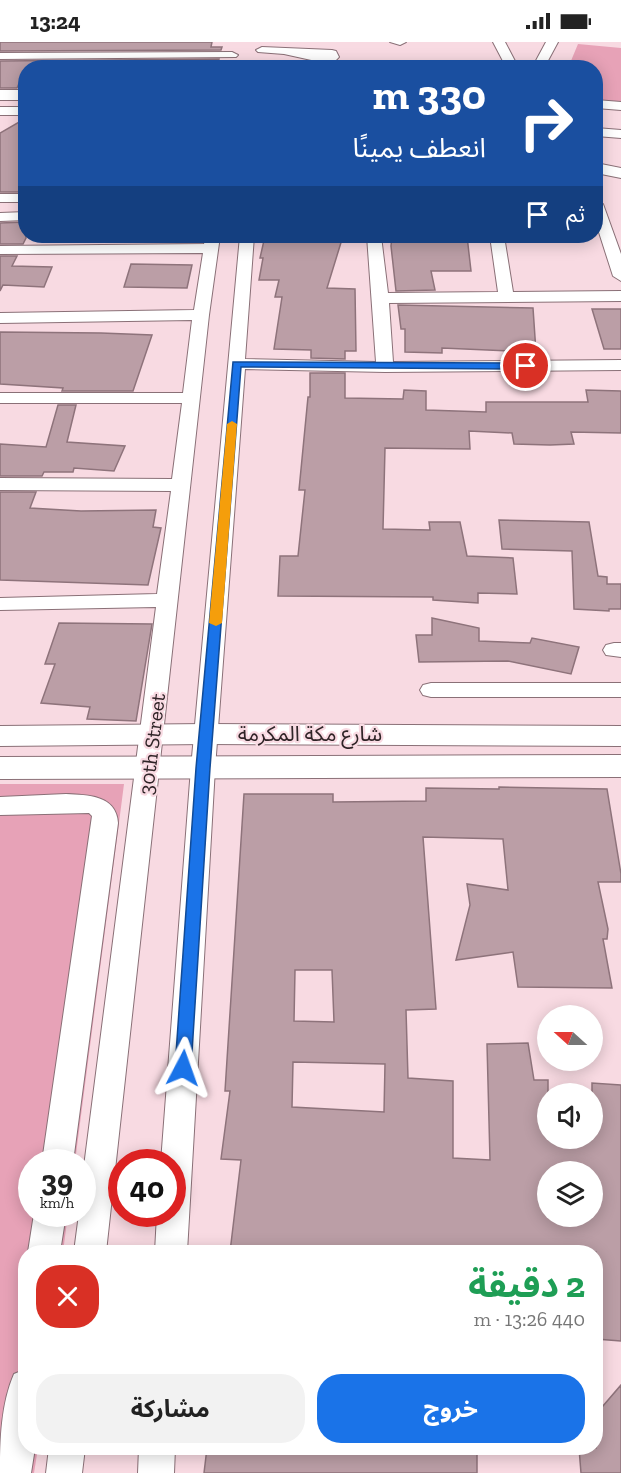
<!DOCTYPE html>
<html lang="ar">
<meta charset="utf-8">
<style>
body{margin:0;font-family:"Zilla Slab","Noto Sans Arabic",serif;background:#f2f2f2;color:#222;direction:rtl;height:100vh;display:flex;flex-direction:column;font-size:22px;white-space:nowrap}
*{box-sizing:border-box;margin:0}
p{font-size:20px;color:#767676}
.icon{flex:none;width:33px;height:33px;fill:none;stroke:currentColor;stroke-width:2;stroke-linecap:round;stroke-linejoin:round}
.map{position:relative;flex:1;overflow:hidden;direction:ltr}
.drawer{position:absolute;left:18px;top:1203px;width:585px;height:210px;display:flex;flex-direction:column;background:#fff;border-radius:24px;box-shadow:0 3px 15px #0003;direction:rtl}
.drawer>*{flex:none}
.guide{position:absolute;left:18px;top:18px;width:585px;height:183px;border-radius:24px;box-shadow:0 3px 15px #0003;direction:rtl;background:#1a4fa0;color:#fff;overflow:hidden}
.needle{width:39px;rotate:291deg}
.controls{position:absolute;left:537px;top:963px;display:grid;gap:12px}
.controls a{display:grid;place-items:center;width:66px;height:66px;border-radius:50%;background:#fff;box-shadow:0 3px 15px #0003;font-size:30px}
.speed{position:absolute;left:18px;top:1107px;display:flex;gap:12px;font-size:30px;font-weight:700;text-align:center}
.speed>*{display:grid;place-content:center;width:78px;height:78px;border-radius:50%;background:#fff;box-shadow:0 3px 15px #0003;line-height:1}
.speed small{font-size:15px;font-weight:400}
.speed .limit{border:9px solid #d22;background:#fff;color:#111}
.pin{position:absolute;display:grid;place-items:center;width:51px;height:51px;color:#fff;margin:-26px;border:3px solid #fff;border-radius:50%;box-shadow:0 2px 6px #0007}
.me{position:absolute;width:66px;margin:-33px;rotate:4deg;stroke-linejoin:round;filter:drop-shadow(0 0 4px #0008)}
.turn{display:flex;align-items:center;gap:21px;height:126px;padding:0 18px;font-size:27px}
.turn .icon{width:78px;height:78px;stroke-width:2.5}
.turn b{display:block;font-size:42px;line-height:51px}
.then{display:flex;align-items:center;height:57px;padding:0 18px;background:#0003;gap:12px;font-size:22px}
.round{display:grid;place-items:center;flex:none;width:63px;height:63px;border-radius:24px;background:#f2f2f2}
.head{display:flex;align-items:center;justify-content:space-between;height:102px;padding:0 18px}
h1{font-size:36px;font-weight:700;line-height:45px;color:#1e9e55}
.action{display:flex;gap:12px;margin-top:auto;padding:12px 18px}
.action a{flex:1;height:69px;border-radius:24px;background:#1a73e8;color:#fff;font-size:24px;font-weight:700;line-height:69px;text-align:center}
.action a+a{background:#f2f2f2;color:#222}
.status{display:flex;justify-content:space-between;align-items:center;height:42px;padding:0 30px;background:#fff;direction:ltr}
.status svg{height:16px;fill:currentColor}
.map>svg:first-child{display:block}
</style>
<div class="status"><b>13:24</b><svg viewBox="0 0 49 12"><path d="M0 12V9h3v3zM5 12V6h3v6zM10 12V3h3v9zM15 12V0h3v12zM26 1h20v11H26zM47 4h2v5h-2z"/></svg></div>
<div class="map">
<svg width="621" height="1431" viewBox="0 0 621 1431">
<rect width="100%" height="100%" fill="#f8dae2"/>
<!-- green -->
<path fill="#e7a2b7" d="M578,2L621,6V61L596,59V26H568Z
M0,742H124L75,1120H32V1172H68L63,1210H26V1406H38L34,1431H0Z"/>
<!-- building -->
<path fill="#bb9ea6" stroke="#8e737b" stroke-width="1.5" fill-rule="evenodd" d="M0,0H212L211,5H222L221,8L0,9Z
M219,17L217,26H26L17,46H0V19Z
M26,76V150H0V91Z
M26,180V196L23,202H0V181Z
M265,194H343L327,246L355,247L356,309H345V317L311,316V308L274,307L282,255H275L279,238H259L263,216H260Z
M392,194H467L471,229H431L435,248L396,249L391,204Z
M0,214H17L12,224L52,225L44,245L3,243L0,249Z
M131,222L192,223L187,246L124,245Z
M398,263L533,266L536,310L442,306V311L405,310V287H401Z
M592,267H621V307H604Z
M0,290L101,291L152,293L133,349H62L63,346L0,342Z
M310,331H345V356L403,357L404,348L426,349V368L486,370V360H588L586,348L621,349V391L571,390L574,402L550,403L514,402L512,391L469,389L470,407L385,406L383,487L430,488L429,480H460L467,514L513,516L517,552L478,551V561L433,558V555L278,554L280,514H298L305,448H299L308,355H310Z
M58,363H76L67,400L125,404L114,429L74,426L73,430H44L42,434H0V402L46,405Z
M0,450H36L30,466L81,469L156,468L153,485L161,486L148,543L0,538Z
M499,478L589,480L598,534L607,535V542H621V567H609V569L574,567L572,509L502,507Z
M432,576L479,586V599L530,601L532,596L579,605L571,632L508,619L419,620L416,593H432Z
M59,581L152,582L136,679L87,677L90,665L41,661L55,622H45Z
M499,745L607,747L621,832V840H598L608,887L607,897H603L612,946L518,945L513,910L456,918L470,863L467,842L508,848L503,797L423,795L436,967L406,968L408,1036L453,1039V1116L490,1118L487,1002L528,1001L534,1038H548V1096H592V1041L621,1043V1299L596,1297V1210H230L241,1118L221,1117L230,1049H225L244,752H333V760L426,759V746L499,747ZM295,928H332L334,980L294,979ZM293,1020L385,1022L384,1070L292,1065ZM548,1130H592V1174H548Z
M621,1343V1431H581L579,1406H596V1372Z
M207,1406H477V1431H204Z"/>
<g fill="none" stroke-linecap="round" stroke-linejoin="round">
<!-- minor casing -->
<g stroke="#8a7077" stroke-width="2">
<path id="minor" d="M390,0H406L400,3Z
M493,0H505L516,21L513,26H501L504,21Z
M546,0H558L544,26H532Z
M262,5L332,8L336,9L339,15L334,20L325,21L284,12L258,10L256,8Z
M232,10L238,13L236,15L0,17V11Z
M596,58L621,60V68L596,66Z
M0,65H26V73H0Z
M596,86L621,88V96L596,94Z
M0,152H26V160H0Z
M596,158L603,162L621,212V239L613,234L596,181Z
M26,170V178L0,179V171Z
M206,194H220L209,273L106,1210H74L79,1172H82V1140L156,565L0,568V556L157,552L171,449L0,448V436L172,437L182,361H0V351H183L192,278L0,281V271L194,268L203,211L0,212V204L204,202Z
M240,194H254L245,317L376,320L367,194H381L388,251L498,250L490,194H504L513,250L621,249V259L389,261L393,320L621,318V328L385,330L245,327L215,726L187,1210H155L157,1172H172V1120H161L191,726Z
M614,601H621V615L606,613L603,608L606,603Z
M431,641H621V655H431L423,653L420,648L423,643Z
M66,752C88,753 116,753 118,781L73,1120H42L92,774L89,771L0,773V755Z
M34,1172H66L60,1210H28Z
M26,1327V1406H35L31,1431H0C0,1398 1,1362 14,1332Z
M49,1406H85L82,1431H46Z
M139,1406H175L174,1431H138Z"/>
</g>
<!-- major casing -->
<g stroke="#8a7077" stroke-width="2">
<path id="major" d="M0,48H26V58H0Z
M596,121L621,126V136L596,131Z
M207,682L621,684V704L207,702L0,704V684Z
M621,713V735L0,737V715Z"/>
</g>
<!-- minor -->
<use href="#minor" fill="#fff" fill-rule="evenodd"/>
<!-- major -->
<use href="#major" fill="#fff" fill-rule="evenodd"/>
</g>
<!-- route -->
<path fill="#1a73e8" stroke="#114b97" stroke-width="1.5" d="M233,320L526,321L531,324L526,327L241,325L210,726L191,1026L189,1031L183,1033L177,1031L175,1026L196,726Z"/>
<!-- slow -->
<path fill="#f59e0b" d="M232,379L237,382L222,581L216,584L209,581L227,382Z"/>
<g text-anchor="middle" stroke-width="4.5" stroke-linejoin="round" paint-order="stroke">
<!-- street labels -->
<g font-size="21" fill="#2f2427" stroke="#f8dae2">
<text x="310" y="699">شارع مكة المكرمة</text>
<text transform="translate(152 702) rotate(-83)" y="7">30th Street</text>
</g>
</g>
</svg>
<div class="controls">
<a><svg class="needle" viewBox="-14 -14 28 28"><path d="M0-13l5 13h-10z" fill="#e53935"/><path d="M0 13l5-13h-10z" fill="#767676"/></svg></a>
<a><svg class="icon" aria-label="sound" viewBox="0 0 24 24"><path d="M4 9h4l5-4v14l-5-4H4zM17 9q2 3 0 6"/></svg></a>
<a><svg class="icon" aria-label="layers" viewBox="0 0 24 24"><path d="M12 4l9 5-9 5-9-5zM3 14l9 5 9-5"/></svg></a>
</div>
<div class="speed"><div>39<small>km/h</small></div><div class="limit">40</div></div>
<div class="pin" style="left:526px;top:324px;background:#d93025"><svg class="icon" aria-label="arrive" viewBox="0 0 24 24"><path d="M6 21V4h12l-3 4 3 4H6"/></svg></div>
<svg class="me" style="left:183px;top:1026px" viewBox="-20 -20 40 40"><path d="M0-17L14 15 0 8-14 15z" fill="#1a73e8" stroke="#fff" stroke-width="4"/></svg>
<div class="guide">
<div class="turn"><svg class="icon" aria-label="right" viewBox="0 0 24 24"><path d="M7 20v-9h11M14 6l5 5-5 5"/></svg><div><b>330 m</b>انعطف يمينًا</div></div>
<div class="then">ثم<svg class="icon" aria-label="arrive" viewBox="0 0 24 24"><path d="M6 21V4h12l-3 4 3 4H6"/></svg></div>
</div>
<section class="drawer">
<div class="head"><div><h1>2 دقيقة</h1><p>440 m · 13:26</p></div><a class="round" style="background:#d93025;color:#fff"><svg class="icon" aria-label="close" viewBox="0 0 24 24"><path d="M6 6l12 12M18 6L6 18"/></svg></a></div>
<div class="action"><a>خروج</a><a>مشاركة</a></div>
</section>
</div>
